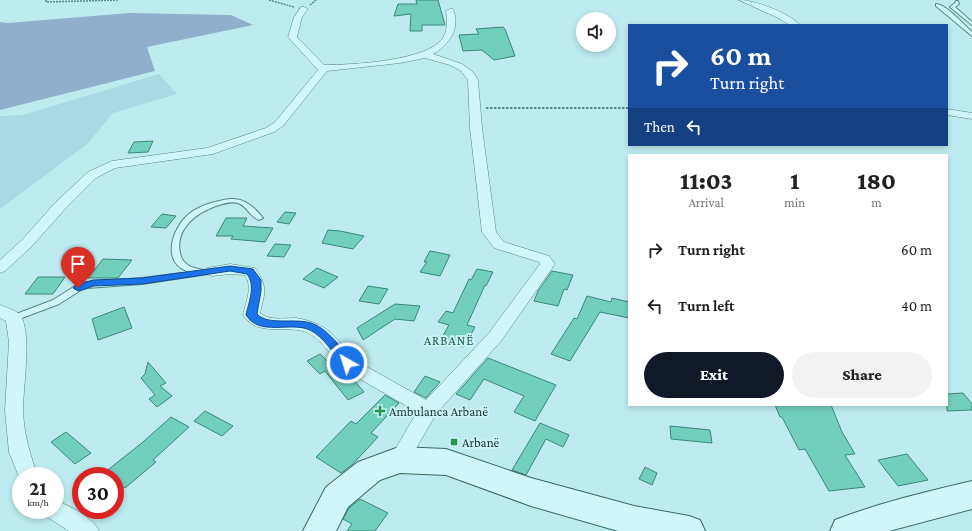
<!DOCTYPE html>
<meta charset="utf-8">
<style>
body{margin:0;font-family:"Crimson Pro",serif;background:#f2f2f2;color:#222;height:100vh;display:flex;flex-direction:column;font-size:15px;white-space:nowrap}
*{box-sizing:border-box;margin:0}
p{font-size:13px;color:#767676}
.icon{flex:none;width:22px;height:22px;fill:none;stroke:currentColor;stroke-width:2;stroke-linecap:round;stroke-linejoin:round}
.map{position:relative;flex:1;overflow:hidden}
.side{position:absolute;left:628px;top:154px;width:320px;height:252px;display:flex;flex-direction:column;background:#fff;border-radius:0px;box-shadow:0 2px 6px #0003}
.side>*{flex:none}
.banner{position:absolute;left:628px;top:24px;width:320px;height:122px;border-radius:0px;box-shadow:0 2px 6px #0003;background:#1a4fa0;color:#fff;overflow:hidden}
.fabs{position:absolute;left:576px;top:12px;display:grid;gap:8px}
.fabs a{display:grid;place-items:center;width:40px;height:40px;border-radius:50%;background:#fff;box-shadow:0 2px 6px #0003;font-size:20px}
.speed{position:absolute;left:12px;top:467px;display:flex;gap:8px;font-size:20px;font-weight:700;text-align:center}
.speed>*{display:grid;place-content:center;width:52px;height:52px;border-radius:50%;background:#fff;box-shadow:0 2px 6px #0003;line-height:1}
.speed small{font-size:10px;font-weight:400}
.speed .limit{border:6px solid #d22;background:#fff;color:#111}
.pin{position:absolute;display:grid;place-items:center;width:34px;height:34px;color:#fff;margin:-41px -17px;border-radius:50% 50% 50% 0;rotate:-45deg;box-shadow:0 0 4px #0007}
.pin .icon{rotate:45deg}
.me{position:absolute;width:44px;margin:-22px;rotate:321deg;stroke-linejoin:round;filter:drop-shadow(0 0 3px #0008)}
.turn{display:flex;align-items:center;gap:14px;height:84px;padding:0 16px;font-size:18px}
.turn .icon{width:52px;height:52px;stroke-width:2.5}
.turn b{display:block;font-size:28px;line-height:34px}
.then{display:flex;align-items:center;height:38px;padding:0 16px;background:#0003;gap:8px;font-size:15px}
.eta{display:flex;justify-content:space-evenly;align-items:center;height:68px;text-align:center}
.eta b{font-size:24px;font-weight:800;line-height:28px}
.cta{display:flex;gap:8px;margin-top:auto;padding:8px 16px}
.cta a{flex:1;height:46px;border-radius:24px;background:#111827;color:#fff;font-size:16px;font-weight:800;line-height:46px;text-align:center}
.cta a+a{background:#f2f2f2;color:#222}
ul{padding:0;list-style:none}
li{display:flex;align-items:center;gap:12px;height:56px;padding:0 16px}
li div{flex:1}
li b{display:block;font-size:15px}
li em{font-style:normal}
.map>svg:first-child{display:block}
</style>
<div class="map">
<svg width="972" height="531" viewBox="0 0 972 531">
<rect width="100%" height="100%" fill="#bdebef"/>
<!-- farmland -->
<path fill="#aad8e5" d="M159,74L177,94L113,113L87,144L0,209V116L23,115Z"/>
<!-- green -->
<path fill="#91afcd" d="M130,13L231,15L253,25L147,47L155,71L0,110V22L8,23Z"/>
<!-- building -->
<path fill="#72cfbc" stroke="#3b8776" d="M416,0H438L445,25H422V31H410L411,14L394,16L398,4H417Z
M503,27L505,29L515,56L494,60L482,50L463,51L459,35L479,34L476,29Z
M153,141L148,152L128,153L134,142Z
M285,212L296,213L289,224L277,222Z
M162,214L176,216L166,228L151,227Z
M226,218H247L243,226L273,228L265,242L231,239L233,236H216Z
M328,230L340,231L364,236L353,249L322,243Z
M275,244L291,245L284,257L267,256Z
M430,251L450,255L440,276L420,272L427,262H424Z
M103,259L132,260L118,278H88Z
M317,268L338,277L324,288L303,279Z
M477,269L493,272L486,286L485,285L467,325L475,327L464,347L440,341L449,325L438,322L446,311L453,313L469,279L471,280Z
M552,271L573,275L567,290L564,289L558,306L534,301L538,291Z
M38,277H65L53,294H25Z
M368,286L388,289L379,304L359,301Z
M587,296L611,302L612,298L629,302V318L600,312L570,361L551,354L574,318L577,319Z
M395,304L420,306L414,321L395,319L363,340L357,328Z
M124,307L132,328L98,340L92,319Z
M320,354L339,373L344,371L349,374L364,392L348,400L325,371L320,374L307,361Z
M488,358L556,385L535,421L514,412L524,396L484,379L470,400L456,394Z
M148,362L166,383L160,386L172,396L157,407L149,399L155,395L141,378L145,374Z
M425,376L440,382L426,398L414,392Z
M963,393L972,404V410L947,411V394Z
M385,395L399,403L371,433L378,437L352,465L341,473L316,457L351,421L356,424Z
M775,405H831L842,432L855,454L845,455L865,487L829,491L805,449L799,450L782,417H780Z
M205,411L233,426L222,436L194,421Z
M171,417L189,427L153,460L156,462L125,488L115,481V476H109L104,473L143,442Z
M540,423L569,435L563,447L546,439L526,475L512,470Z
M670,426L710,430L712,443L671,439Z
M66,432L91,453L75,464L51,442Z
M907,454L928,480L898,486L878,460Z
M645,467L657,473L652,485L639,479Z
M360,499L388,513L375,531H347L352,524L343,519L349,508Z"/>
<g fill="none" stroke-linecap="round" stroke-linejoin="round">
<!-- service casing -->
<g stroke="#568783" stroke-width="2">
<path id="service" d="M956,1H958L959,4L955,7L972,22V25L950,7L955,3Z
M936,4C946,4 964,25 972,32V36L936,6Z
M230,199C245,198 254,207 263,218L259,220C250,217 247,206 238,203C231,201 222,204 216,206C196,213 175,229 180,253C181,259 185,264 191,267C194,268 200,269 203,270C207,270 210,268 215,269L216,271L215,273L142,284L87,288L81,290L59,304L14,321L11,320L10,318L11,316L53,300L75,286L86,282L142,278L190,272C160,264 172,228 189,214C200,205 216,201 230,199Z"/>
</g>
<!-- minor casing -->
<g stroke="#568783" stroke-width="1">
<path id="minor" d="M739,0C755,0 789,13 800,25H790L776,17Z
M301,7H304L308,9L302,17L297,37L324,65C351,65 428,61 443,38C448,30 447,20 446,11L450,9H453C461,28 449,45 433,54L462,64L473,72L478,80L482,128L496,232L504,242L549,256L555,264L501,341L436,414L406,466L399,469L392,466L389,460L417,412L348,372C332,361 322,336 303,331C283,326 256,336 243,315C246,302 253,287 245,275L230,274L212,276L207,274L204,271L207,268L230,264L255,268C268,287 265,292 260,313C270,321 283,318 296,318C303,319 310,321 317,324C335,331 344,352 360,363L426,400L489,333L540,264L539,262L494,248L482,232L470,128L468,80L461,71L450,65L425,58L400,63L327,71L283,126L274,132L213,154L115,168L96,178L65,209L32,246L5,271L0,273V260L22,240L55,203L88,172L112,161L207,148L266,128L275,122L318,70L288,37L294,17Z
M947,109L972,113V119L947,115Z
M0,305C6,307 18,311 21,316C32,337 23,386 23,411C24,434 30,455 38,476H21V482L9,452L5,411L9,342L6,321L0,318Z
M55,500C68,505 94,518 99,531H69L47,517L44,510H55Z"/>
</g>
<!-- secondary casing -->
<g stroke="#396963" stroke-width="2">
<path id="secondary" d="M399,447L446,449L531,478L634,506L689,516L700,520L705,531H618L531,506L446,475L400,473L380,480L348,507L336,531H303L326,487L358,462Z
M972,481V509L889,531H830L835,520C879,503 925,492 972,481Z"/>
</g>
<!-- path-far1 -->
<path stroke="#568783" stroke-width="1.5" stroke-dasharray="2 1" stroke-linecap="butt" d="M46,0V2L118,0
M269,0L294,7
M310,5L316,0"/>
<!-- path -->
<path stroke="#568783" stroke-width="2" stroke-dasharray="2.5 1.5" stroke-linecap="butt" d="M486,108H629"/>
<!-- service -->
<use href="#service" fill="#d0f6fa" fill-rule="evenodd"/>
<!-- minor -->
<use href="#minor" fill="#d0f6fa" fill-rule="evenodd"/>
<!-- secondary -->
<use href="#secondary" fill="#d0f6fa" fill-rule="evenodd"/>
</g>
<!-- route -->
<path fill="#1a73e8" stroke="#114b97" d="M230,266L253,269L261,280V291L257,314C269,327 299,316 316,325C331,333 341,348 351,360L353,363L351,366H343C334,354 324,337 310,330C290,321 260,337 246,315C249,301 256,286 247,274L230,271L142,284L94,286L78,291L73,288L75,286L93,280L142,278Z"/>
<!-- markers -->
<g fill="#24984f" stroke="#cdf2f6" stroke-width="1.5">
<path d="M378 405h4v4h4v4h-4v4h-4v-4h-4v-4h4z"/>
<rect x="450" y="438" width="8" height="8" rx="2"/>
</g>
<g text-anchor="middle" stroke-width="4" stroke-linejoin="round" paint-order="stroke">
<!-- quarter labels -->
<g font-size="13" letter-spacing="1" fill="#196445" stroke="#cdf2f6">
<text x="449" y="345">ARBANË</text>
</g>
<!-- near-poi labels -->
<g font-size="13" fill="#1b3632" stroke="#cdf2f6" text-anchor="start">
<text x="389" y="416">Ambulanca Arbanë</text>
<text x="462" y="447">Arbanë</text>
</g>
</g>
</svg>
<div class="fabs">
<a><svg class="icon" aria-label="sound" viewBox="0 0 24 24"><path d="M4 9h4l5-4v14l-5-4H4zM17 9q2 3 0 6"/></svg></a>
</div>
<div class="speed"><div>21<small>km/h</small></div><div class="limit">30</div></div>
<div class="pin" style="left:78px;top:288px;background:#d93025"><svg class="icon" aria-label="arrive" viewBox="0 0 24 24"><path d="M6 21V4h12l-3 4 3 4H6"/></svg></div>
<svg class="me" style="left:347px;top:363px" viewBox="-20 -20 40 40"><circle r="17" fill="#1a73e8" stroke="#fff" stroke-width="3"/><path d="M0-11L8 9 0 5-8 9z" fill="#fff"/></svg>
<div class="banner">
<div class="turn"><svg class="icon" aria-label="right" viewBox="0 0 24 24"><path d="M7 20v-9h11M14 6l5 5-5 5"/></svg><div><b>60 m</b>Turn right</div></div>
<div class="then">Then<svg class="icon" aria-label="left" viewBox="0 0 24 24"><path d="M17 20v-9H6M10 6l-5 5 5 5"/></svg></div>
</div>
<section class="side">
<div class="eta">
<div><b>11:03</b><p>Arrival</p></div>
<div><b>1</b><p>min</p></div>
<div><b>180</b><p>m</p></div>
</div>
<ul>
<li><svg class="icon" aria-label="right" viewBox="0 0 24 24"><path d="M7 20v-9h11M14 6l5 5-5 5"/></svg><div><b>Turn right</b></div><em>60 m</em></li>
<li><svg class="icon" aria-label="left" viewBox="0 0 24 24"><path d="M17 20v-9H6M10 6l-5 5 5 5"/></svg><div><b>Turn left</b></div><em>40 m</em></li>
</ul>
<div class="cta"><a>Exit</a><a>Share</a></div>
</section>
</div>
